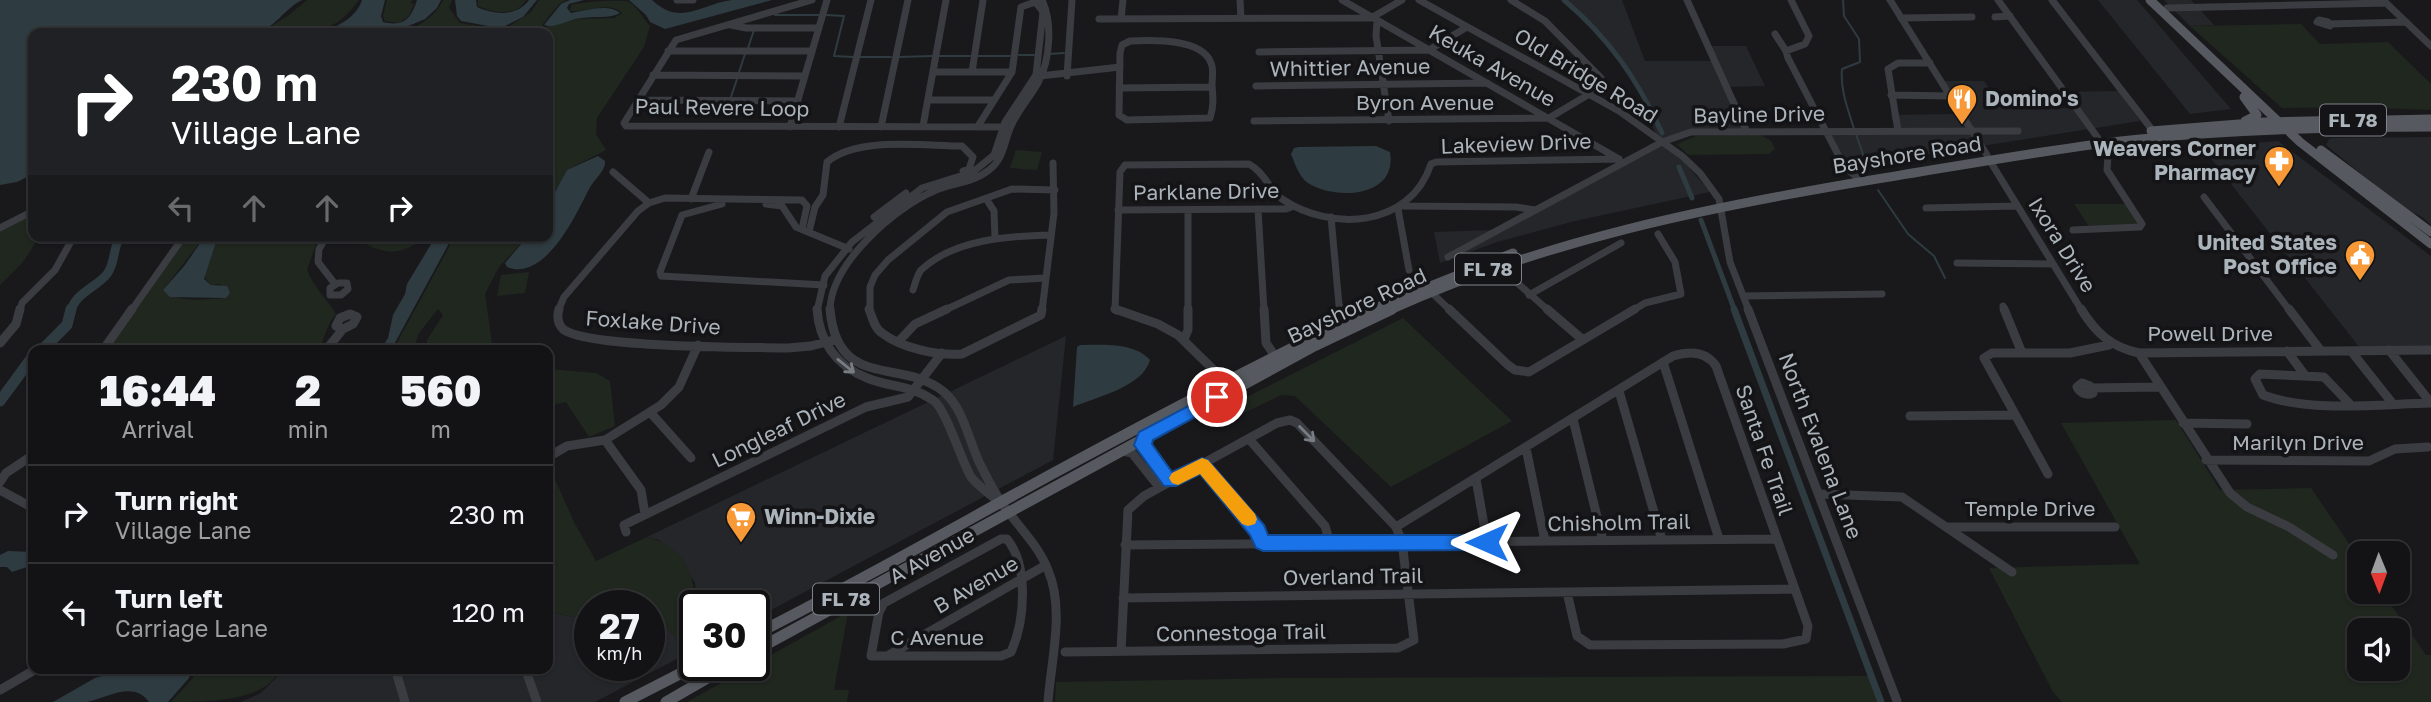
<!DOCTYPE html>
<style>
body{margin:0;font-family:"Golos Text",sans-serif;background:#1c1c1e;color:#f1f3f6;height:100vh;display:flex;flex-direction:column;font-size:26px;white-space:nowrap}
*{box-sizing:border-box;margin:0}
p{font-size:23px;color:#9d9ea0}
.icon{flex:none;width:38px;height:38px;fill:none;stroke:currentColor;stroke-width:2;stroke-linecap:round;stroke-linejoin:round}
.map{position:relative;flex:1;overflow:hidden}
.drawer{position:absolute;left:28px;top:345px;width:525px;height:329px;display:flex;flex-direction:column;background:#131315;border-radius:14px;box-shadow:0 2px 5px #0004,0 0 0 2px #323234}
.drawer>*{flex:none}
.guide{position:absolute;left:28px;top:28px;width:525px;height:214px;border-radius:14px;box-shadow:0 2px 5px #0004,0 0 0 2px #323234;background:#202124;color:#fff;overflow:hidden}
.needle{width:46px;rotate:179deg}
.fabs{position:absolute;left:2347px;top:541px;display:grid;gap:14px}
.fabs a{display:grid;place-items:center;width:63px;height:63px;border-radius:14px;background:#131315;box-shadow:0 2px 5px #0004,0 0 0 2px #323234;font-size:35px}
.speed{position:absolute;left:574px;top:590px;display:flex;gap:14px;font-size:35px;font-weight:700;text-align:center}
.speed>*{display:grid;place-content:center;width:91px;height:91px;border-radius:50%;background:#131315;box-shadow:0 2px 5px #0004,0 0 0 2px #323234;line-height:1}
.speed small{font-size:18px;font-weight:400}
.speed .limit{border:4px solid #111;border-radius:10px;background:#fff;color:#111}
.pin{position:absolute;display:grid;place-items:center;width:60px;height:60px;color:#fff;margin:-30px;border:4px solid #fff;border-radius:50%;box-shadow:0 2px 7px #0007}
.me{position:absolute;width:77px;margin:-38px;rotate:270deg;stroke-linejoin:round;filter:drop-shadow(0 0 5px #0008)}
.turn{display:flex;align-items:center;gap:24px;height:147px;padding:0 28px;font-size:32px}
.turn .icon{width:91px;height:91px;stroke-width:2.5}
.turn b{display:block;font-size:49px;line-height:60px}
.lanes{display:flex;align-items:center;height:66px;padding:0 28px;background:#0003;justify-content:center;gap:35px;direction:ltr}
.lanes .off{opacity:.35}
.eta{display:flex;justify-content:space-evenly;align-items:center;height:119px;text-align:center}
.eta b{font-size:42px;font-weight:800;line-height:49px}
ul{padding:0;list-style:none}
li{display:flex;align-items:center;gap:21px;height:98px;padding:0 28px;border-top:2px solid #323234}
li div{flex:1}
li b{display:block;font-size:26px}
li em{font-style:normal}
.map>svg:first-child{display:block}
</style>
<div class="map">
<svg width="2431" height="702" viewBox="0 0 2431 702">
<rect width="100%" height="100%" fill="#19191c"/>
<!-- built -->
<path fill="#252629" d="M1562,0H1622L1645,61H1711L1705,46H1746L1765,86L1724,87L1743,130L1708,131L1660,143L1684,162L1710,192L1575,221L1497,242L1440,263L1434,232L1493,230L1659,143L1642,97L1625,67L1611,48Z
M2098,0H2137L2231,109L2190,114Z
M2164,0H2191L2214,25L2190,26Z
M1937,81H1984L2003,109L2071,108L2061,92L2118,91L2140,121L1842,168L1823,131L1896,130L1891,115L1957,114Z
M2431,137V225L2421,216L2403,209L2326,145L2329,139L2335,138Z
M2278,141L2431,256V348H2360L2202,147Z
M1066,336L1053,460L754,619V606L697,605L695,582L659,540L647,537Z
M548,612L590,620V665H649V623L665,625L688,653L595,702H241L261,693L277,677L280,669L548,668Z"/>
<!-- green -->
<path fill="#1f271f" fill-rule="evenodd" d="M307,0H359C330,40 304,33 260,33L289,15Z
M387,0H412L411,3L414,4L409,16L399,23L385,21L383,16Z
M443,0H452L449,8L460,23L485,27L480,33H396C414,30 435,18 443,0Z
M478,0H526C516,17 494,13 478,6Z
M539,0H567L559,4L542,25L545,27L578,19L614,18L622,13C609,0 586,13 570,11L571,5C584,1 615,0 627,1C638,6 642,18 650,26L644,47L597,118L596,134L606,150L567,170L548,205V33H514L507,28L531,12Z
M2301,24L2320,44L2388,42L2431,84V110L2355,107L2282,108L2190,26Z
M1761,135L1771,141L1775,149L1769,154L1688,155L1677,144L1696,136Z
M1016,150L1042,152L1037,170L1010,168Z
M2074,204H2128L2140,222L2138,226L2090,228Z
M33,209V236H40L23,262L0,285V228Z
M182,236H205L163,290C178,304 206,299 226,298L220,284L211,285L204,277L218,236H319L307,270C315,289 326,298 336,314C327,324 325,338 318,350H101Z
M356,236H423C406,258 375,255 356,236Z
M455,236H528L499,267L485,294L493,350H426L427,340L443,315L438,309L419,333L413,350H393Z
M529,272L525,293L497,296L501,275Z
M1403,318L1512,421L1391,487L1295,396L1281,395L1236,417L1227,407Z
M548,369L596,373L610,381L615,426L589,437L566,402L548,406Z
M2176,420L2220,490L2311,488L2359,558V592H2382L2426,655H2431V702H2062L2053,692L1989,568L2140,564L2061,423ZM2359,630H2398V668H2359Z
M550,468L574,522L596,561L647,537C704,552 695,604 695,650L688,653L665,625L649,623V606H590V620L548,612V469Z
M848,612L834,690H849L847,702H687Z
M194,669V668L280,669C267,702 206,702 171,702L193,678Z
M1871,676L1881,702H1055L1056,682L1285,678Z"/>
<!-- water -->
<path fill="#2e3b40" d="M0,0H302C284,9 275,29 254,33H33V174L17,182L0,185Z
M362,0H385L381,16L383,22C404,27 411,19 417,0H441L437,8L425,19L392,33H372L352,28L342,33H324C340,24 356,18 362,0Z
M455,0H476L477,7C495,15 516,17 529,0H537L523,17L505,26V29L512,33H483L488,31V26L461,21L457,16Z
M570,0H584L569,4L567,8L571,13C586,11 607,3 620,13C611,19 593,16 582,18C569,19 555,29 544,25L561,4Z
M629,0H652C680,27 701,4 732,0C745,0 759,0 772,0L665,29L650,22L646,15Z
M1376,146L1390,152C1398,197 1336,201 1308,183C1299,177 1295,164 1291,154L1294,148L1299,147Z
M598,156L605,161C606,171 594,179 589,189C576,215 545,282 507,267L505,263L528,236H548V205L567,170Z
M205,236H218L204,279L211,285L227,286L230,293L226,298L170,297L163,290L185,265Z
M436,236H453L391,350H380L388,338L393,315L405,294L407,284Z
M1080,345C1102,345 1134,342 1150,360C1143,387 1096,397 1073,407L1077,347Z
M8,551L33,552V565L12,572L7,567H0V555Z
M126,669H191L189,678L168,702H149C133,680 107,698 87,702C76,702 63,702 53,702L95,678Z"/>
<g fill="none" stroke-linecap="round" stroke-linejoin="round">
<!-- stream -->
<path stroke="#2e3b40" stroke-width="2" d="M1843,0L1844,16L1859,39L1860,62L1842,69C1840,90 1848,109 1854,129
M775,15H819
M826,15L844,16L834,56L853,57
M748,48L754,30
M1049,54L1064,53
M1019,55H1034
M939,56H970
M978,56H1010
M860,57H891
M899,57L932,56
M739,72L745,54
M731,97L737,79
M726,113L729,104
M1856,134L1867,166
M1878,190L1908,234L1934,256L1945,278"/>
<!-- canal-far1 -->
<path stroke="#2e3b40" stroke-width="5" d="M1564,0C1609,38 1638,80 1662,133
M1679,167L1692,198
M1701,220L1735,311"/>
<!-- canal -->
<path stroke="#2e3b40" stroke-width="7" d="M1734,309L1881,702"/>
<!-- river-far1 -->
<path stroke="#2e3b40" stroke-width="9" d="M71,311C75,293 97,287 107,274C116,263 112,247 121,236"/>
<!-- river -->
<path stroke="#2e3b40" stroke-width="11" d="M42,350L67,325L71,309
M0,401L33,356"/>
<!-- minor-far1 -->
<path stroke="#3a3c41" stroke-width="7" d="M677,0H693
M812,0L676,40L624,123L626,126L1007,127
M1240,0L1241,18
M1342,0L1619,159
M1419,0L1619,111L1682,156L1700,173L1719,199L1730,262L1749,311
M1687,0L1746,130
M1791,0L1809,36L1805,44L1786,51L1788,58L1845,168L1857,177
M1890,0L1987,155
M1998,0L2098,138
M2052,0L2153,131
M2383,0L2431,46
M2167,8L2386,3
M1995,17L2010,16
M1901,18L1972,17
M1099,19L1371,18L1402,0
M1121,19L1123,0
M2319,20L2328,22L2330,26L2317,22Z
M1377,21L1376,36L1389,121
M2329,24L2406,22
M731,25L746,28H819
M1775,34L1786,51
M1130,41C1152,40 1202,38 1211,63C1214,69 1212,79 1212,85C1213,97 1214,107 1210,118L1127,120L1119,115L1120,53L1122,45Z
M668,51H812
M1259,52L1429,50L1467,27
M933,72H1012
M972,72L983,0
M653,75L805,76
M1040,76L1120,67
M1067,76L1072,0
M1256,86L1487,83
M1119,88L1212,87
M1891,95L1950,96
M637,100L798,101
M928,100H994
M1254,121L1549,118L1586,96L1601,78L1545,21L1511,0
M923,126L946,0
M978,126L1012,72L1021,7L1038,1
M790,127L827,0
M839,127L871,0
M881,127L908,0
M1898,131L1888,69L1898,63H1930
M1990,161L2082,311
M613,172L649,203
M2204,197L2290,311
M691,199L709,152
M987,200L994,211L995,238
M722,204L682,215L660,272L661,276L824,285
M766,204L782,206L796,227L849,249
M1403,206L1516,207L1535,210
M1926,208L2017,206
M1258,209L1264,311
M1398,209L1409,270
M1118,210L1286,209L1294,206
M1188,210V311
M874,217L906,193
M1331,217L1339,305L1343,311
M0,228L33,211
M2073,230L2140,227L2142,224L2107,170L2108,156L2100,144
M809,232L815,207L823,195L827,162C857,136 924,146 962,146L973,157L969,169L963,171
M327,236L319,249L318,262L335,284
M1448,257L1662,142L1691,132L2018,131
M1957,263L2053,264
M1498,266L1549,311
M338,283H347L348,289L341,295H330V288Z
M913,290C915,284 917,275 921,270C954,239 1009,236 1051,235
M1431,292L1451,311
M1529,295L1621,243
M1743,296L1882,294
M2003,306L2005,311
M20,311L22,303L55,270L74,236
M131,311L184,236
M558,311L564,297L638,211L649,203L665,198L802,200L807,206L802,229
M817,311L825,276L852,242L922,188L973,172L994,155L1005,122L1036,75L1043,12L1034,0
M830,311C830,264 894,208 934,191C952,183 973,183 989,170C1005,158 1004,140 1012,124C1019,109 1030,97 1038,83C1050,61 1053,23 1042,0
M870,311V287L875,275L888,260L947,212L1012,189L1055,190
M943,311L1009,280L1046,278
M1042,311L1054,213L1053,163
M1117,311L1115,310L1120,172L1125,165L1249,164C1264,172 1269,189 1282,199C1331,232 1410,228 1431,164L1436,162L1619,159
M1632,311L1645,303L1681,294L1675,262L1658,234"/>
<!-- minor -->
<path stroke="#3a3c41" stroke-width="9" d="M559,309C557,316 557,323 563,329C585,348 751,347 788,348L811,346L837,339
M817,309C819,341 836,366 867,378C891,388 909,384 933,400C946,409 961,460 971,477C978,486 990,494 999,502
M830,309C837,392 903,357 944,392C965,410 969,444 982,468C990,484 998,499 1009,513C1023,531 1040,549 1048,570C1065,610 1051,660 1048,702
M869,309C872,317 875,329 882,333C901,348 938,356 962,354L1041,315L1042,309
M1115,309L1158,324L1178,335L1226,382
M1264,309L1266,343L1275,356
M1342,309L1348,319
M1449,309L1508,365L1515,370L1529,372L1635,309
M1547,309L1583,340
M1748,309L1897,701
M2004,309L2022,353
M2081,309C2096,333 2111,347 2139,353L2431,350
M2289,309L2321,351
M350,314L357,317L353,324L343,329L336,326L340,318Z
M1184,339L1188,330V309
M898,342L915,324L947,309
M0,343L16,324L20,309
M103,350L132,309
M326,350L343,329
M2389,350L2431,403
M2287,351L2304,374
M2351,351L2393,404
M2139,353L2230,493L2247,507L2289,527L2333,555
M1663,362L1719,539
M2082,383L2090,386L2093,393C2086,396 2080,393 2077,387Z
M2092,388L2160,387
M1619,391L1662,540
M2349,403L2324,377L2260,374L2255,379L2263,395C2311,413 2380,404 2431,403
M650,412L691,458
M1910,416L2015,415
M1573,419L1603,541
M2183,423L2247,424
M1145,437L1143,445L1170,481
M1249,439L1325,526L1330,543
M605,440L641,490L645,514
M1526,448L1545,541
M1122,451L1132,453L1159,487
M548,457L567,446L605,440L661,405L679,387L698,345
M2206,460L2369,461L2395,449L2428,447
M1202,464L1257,530L1263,543
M2048,474L1984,358L1992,353H2070L2109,345
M1476,479L1487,542
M0,482L6,473L33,455
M0,490L33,508
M1820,494L1902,497L2012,572
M1396,527L1673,356C1689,351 1706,351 1716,366L1808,626L1806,639L1783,644L1590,645L1577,636L1567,592
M1946,527H2115
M626,532L624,525L866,407L908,397L942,353
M1001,539H1007C1029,566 1025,621 1011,652L1001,656H871L879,612L884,603Z
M1125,545L1777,539
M1123,598L1794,589
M1065,652L1398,648L1414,640L1402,542L1396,527L1297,423L1290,420L1277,423L1144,496L1128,510L1121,651
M889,655L1046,565
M395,668L405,702
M525,668L537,702
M0,690L38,668"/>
<!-- major-far1 -->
<path stroke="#565a60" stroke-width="9" d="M2150,0L2300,142L2431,244
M2244,97L2257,115L2245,121
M2385,120L2431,119
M2151,131L2264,122L2355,120
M2321,150L2431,232
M1368,311L1513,253
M1388,311C1544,240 1709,207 1877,179C1958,166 2039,151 2121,141C2224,130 2327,127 2431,127"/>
<!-- major -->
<path stroke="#565a60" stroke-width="11" d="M754,635C855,584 953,528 1052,474C1157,417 1264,361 1372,309
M754,651L1314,346L1392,309
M625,702L697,665
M666,702L730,665"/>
</g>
<!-- one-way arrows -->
<defs><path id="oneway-shaft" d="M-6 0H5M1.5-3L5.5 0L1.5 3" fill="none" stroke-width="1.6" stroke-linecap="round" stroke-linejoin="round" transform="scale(1.75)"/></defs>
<g stroke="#787d84">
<use href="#oneway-shaft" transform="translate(846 366) rotate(39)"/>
<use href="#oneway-shaft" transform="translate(1307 434) rotate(45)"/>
</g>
<!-- route -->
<path fill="#1a73e8" stroke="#114b97" stroke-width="2" d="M1217,391L1226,397L1223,402L1153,440L1152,444L1172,472L1202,458L1208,460L1264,525L1268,535H1487L1493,537L1496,542L1493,548L1487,550L1263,551L1256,548L1250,535L1200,474L1176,486H1164L1134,445L1139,432Z"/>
<!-- slow -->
<path fill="#f59e0b" d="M1202,458L1208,460L1255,514L1257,519L1255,524L1248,526L1242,524L1200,474L1178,485L1172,483L1169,478L1172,473Z"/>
<!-- icons -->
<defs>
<g id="restaurant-pin" transform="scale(1.575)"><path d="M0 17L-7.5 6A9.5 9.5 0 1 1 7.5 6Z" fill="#f69936" stroke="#141417"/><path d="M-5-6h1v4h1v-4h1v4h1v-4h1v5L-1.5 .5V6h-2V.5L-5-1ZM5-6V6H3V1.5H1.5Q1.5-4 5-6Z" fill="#fff"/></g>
<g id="pharmacy-pin" transform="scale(1.575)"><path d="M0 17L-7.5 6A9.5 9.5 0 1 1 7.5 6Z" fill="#f69936" stroke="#141417"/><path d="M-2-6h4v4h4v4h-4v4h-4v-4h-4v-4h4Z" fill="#fff"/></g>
<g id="civic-pin" transform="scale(1.575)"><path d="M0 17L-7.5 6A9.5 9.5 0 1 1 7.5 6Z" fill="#f69936" stroke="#141417"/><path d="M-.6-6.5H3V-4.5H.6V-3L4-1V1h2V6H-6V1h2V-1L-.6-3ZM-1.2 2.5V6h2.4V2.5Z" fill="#fff"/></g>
<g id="supermarket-pin" transform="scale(1.575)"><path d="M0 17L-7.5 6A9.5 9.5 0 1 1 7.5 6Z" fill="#f69936" stroke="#141417"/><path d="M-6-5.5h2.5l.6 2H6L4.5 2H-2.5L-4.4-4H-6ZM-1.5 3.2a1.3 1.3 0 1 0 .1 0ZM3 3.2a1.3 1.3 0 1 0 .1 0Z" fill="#fff"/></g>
</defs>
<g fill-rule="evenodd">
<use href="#restaurant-pin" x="1962" y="99"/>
<use href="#pharmacy-pin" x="2279" y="161"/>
<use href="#civic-pin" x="2360" y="255"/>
<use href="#supermarket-pin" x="741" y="517"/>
</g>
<g text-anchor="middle" stroke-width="7" stroke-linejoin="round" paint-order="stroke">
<!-- shield labels -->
<g fill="#141417" stroke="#7e838a" stroke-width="2">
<rect x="2320" y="104.5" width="66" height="31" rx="5"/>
<rect x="1455" y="253.5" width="66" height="31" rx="5"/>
<rect x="813" y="583.5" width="66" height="31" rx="5"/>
</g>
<g font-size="19" font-weight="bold" fill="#abb3bb">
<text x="2353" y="127">FL 78</text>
<text x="1488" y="276">FL 78</text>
<text x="846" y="606">FL 78</text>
</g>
<!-- street labels -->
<g font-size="21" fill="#abb3bb" stroke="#141417">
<text transform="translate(1492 66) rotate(30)" y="7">Keuka Avenue</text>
<text transform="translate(1350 68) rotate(-1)" y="7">Whittier Avenue</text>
<text transform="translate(1586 76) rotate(31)" y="7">Old Bridge Road</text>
<text x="1425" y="110">Byron Avenue</text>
<text transform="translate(722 108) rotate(1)" y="7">Paul Revere Loop</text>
<text transform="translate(1759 115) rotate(-1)" y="7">Bayline Drive</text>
<text transform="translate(1516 144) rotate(-2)" y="7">Lakeview Drive</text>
<text transform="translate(1907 155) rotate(-9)" y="7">Bayshore Road</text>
<text transform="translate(1206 192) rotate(-1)" y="7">Parklane Drive</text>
<text transform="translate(2062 245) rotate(58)" y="7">Ixora Drive</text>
<text transform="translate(1357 306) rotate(-25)" y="7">Bayshore Road</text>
<text transform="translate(653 323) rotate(4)" y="7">Foxlake Drive</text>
<text x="2210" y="341">Powell Drive</text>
<text transform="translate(779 430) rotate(-26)" y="7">Longleaf Drive</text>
<text x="2298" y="450">Marilyn Drive</text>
<text transform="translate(1820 446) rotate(69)" y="7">North Evalena Lane</text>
<text transform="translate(1764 450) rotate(71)" y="7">Santa Fe Trail</text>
<text x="2030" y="516">Temple Drive</text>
<text transform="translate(1619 523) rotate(-1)" y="7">Chisholm Trail</text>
<text transform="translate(932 556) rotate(-29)" y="7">A Avenue</text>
<text transform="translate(1353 577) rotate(-1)" y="7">Overland Trail</text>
<text transform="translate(976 585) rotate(-30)" y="7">B Avenue</text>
<text transform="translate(1241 633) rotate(-1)" y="7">Connestoga Trail</text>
<text x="937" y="645">C Avenue</text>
</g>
<!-- poi labels -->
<g font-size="21" font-weight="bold" fill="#abb3bb" stroke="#141417" text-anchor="start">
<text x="1985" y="106">Domino's</text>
<text x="2256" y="156" text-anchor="end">Weavers Corner<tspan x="2256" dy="24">Pharmacy</tspan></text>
<text x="2337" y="250" text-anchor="end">United States<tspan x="2337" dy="24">Post Office</tspan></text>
<text x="764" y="524">Winn-Dixie</text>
</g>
</g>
</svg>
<div class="fabs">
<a><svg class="needle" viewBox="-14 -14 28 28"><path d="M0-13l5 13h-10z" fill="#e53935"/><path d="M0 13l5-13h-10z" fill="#9d9ea0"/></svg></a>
<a><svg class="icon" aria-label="sound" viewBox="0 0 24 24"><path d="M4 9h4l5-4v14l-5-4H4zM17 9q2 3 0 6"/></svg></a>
</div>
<div class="speed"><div>27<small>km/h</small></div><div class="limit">30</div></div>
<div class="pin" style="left:1217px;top:397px;background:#d93025"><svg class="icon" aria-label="arrive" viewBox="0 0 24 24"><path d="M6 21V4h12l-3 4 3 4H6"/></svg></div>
<svg class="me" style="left:1487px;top:542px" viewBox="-20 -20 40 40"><path d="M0-17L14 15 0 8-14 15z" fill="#1a73e8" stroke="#fff" stroke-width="4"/></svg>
<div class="guide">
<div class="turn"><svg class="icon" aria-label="right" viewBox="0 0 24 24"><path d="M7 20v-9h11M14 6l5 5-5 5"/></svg><div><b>230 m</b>Village Lane</div></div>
<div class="lanes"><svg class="icon off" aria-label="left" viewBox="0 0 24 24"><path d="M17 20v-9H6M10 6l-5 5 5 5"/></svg><svg class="icon off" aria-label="ahead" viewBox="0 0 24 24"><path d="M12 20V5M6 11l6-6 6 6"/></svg><svg class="icon off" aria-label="ahead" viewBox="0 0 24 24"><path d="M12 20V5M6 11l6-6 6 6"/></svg><svg class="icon" aria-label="right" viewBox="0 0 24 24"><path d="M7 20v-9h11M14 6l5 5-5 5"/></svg></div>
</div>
<section class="drawer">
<div class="eta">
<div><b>16:44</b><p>Arrival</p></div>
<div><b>2</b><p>min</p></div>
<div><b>560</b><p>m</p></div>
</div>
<ul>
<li><svg class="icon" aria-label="right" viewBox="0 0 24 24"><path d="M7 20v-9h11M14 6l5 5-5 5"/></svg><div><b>Turn right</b><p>Village Lane</p></div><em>230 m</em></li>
<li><svg class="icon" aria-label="left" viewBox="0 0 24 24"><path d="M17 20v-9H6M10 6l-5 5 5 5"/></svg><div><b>Turn left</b><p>Carriage Lane</p></div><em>120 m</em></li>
</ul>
</section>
</div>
